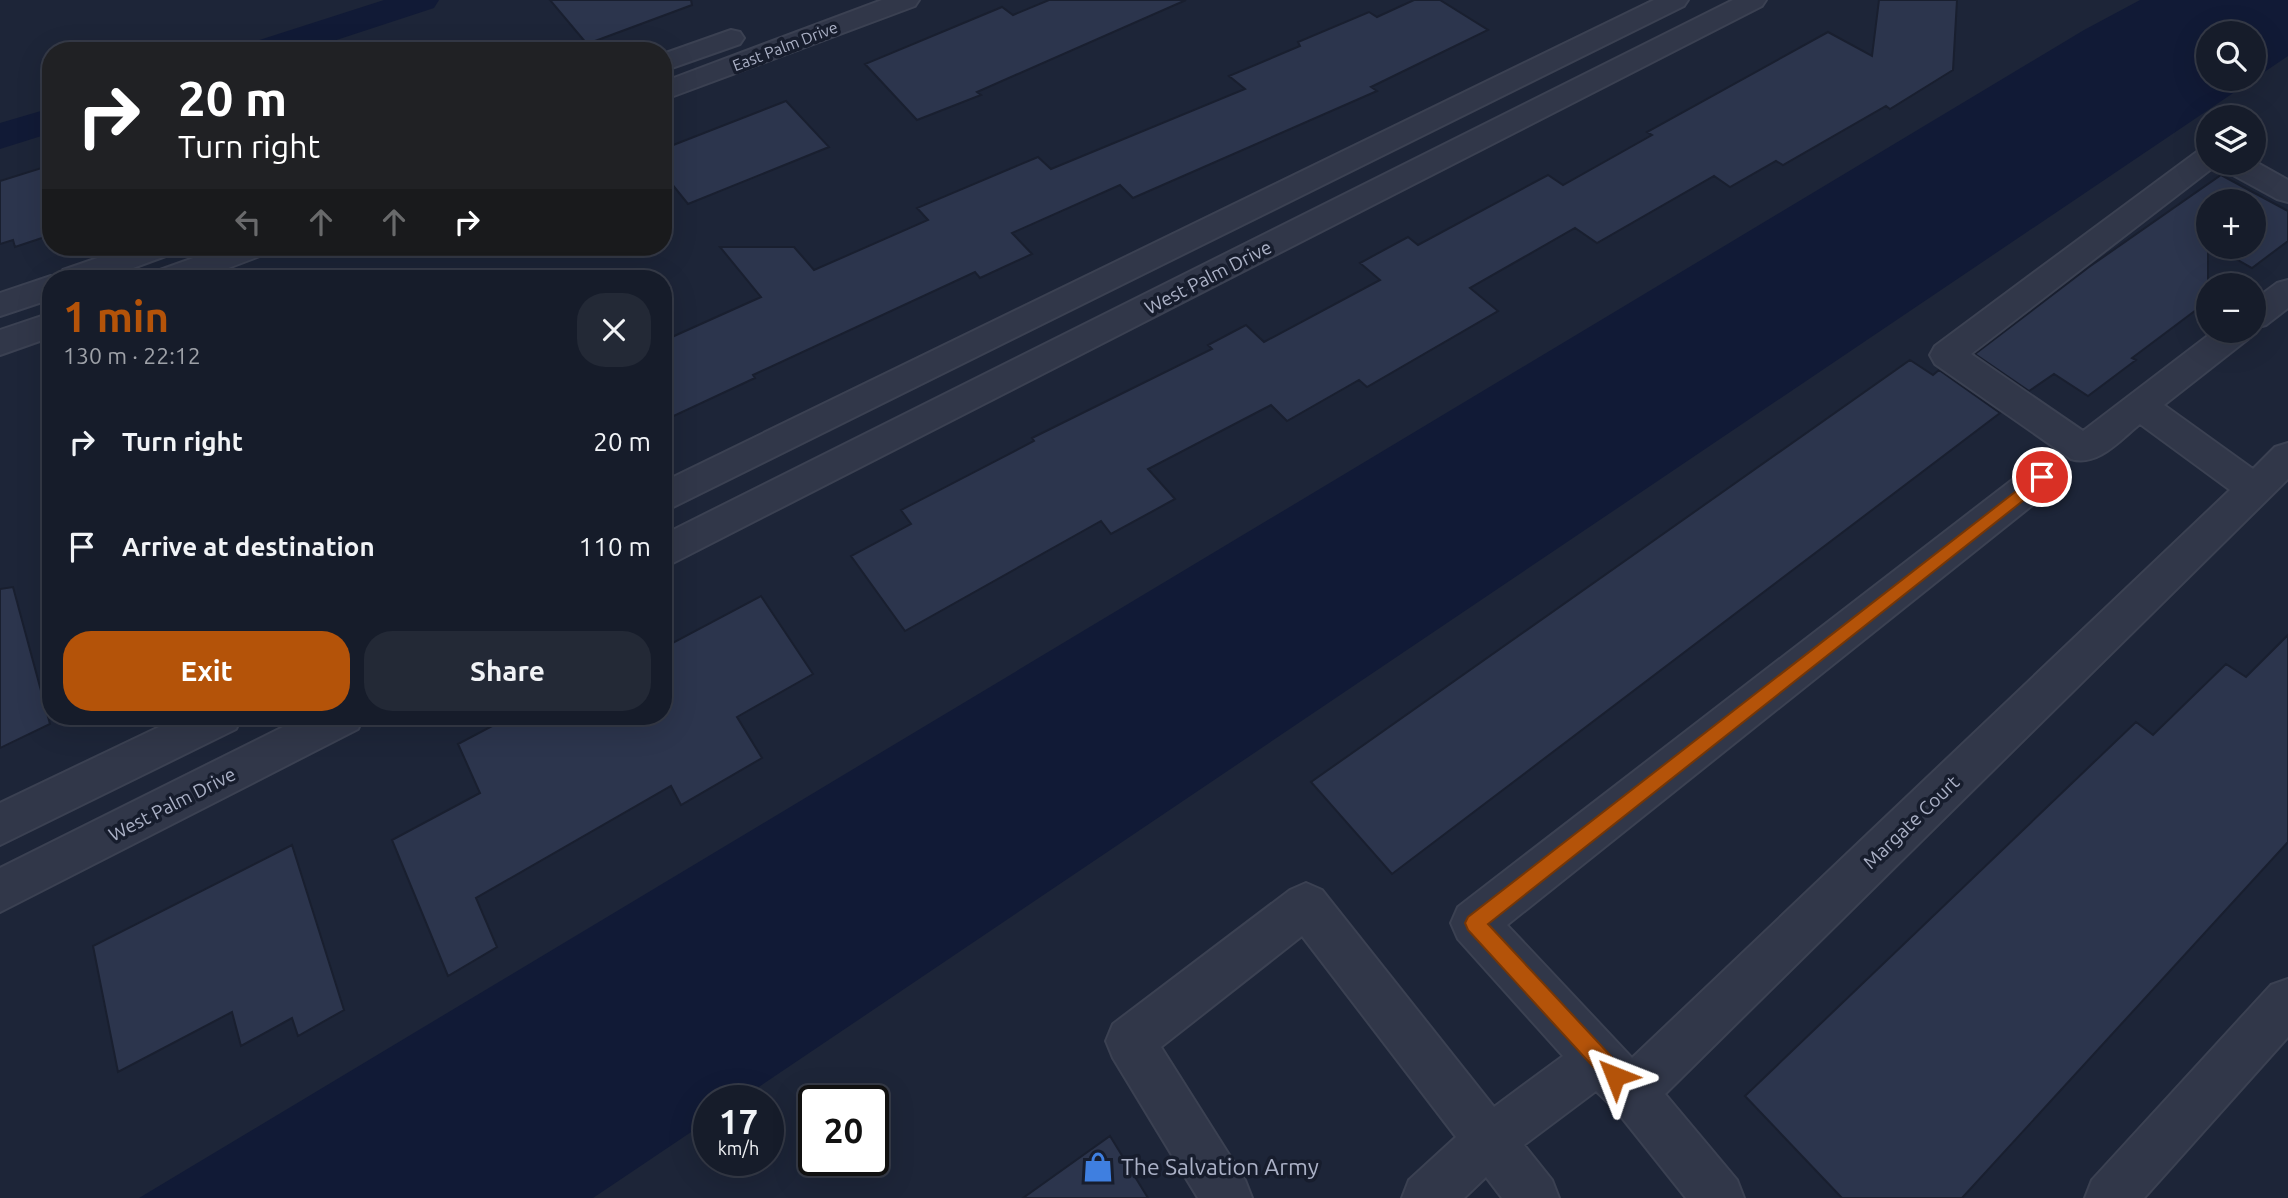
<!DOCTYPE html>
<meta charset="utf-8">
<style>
body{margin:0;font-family:Ubuntu,sans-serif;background:#232936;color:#f1f3f6;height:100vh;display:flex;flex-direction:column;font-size:26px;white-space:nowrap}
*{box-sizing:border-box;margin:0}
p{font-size:23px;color:#9ea1a8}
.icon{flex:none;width:38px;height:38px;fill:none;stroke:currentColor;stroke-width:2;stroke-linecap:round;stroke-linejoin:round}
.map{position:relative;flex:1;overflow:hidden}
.details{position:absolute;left:42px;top:270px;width:630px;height:455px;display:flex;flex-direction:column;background:#161c2a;border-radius:28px;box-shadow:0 7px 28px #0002,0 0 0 2px #353a47}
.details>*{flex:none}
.banner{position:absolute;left:42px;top:42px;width:630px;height:214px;border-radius:28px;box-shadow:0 7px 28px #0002,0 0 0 2px #353a47;background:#202124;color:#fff;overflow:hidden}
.tools{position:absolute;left:2196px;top:21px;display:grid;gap:14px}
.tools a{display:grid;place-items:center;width:70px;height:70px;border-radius:50%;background:#161c2a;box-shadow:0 7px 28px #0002,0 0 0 2px #353a47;font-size:35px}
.speed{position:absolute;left:693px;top:1085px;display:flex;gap:14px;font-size:35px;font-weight:700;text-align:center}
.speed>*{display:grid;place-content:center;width:91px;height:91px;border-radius:50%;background:#161c2a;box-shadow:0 7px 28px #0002,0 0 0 2px #353a47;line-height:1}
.speed small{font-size:18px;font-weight:400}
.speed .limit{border:4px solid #111;border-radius:10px;background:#fff;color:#111}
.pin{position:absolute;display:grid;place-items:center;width:60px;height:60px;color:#fff;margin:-30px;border:4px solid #fff;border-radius:50%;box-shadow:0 2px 7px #0007}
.me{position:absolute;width:77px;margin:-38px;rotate:315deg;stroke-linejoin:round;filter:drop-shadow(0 0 5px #0008)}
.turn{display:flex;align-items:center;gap:24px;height:147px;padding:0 21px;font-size:32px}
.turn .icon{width:91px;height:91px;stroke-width:2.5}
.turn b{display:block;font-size:49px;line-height:60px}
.lanes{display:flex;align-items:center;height:66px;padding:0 21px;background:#0003;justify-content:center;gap:35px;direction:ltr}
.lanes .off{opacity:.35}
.round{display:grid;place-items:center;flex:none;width:74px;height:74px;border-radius:28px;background:#232936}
.overview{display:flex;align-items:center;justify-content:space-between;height:119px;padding:0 21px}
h1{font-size:42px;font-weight:700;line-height:52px;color:#b45309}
.action{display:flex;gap:14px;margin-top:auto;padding:14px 21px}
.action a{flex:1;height:80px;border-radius:28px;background:#b45309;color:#fff;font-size:28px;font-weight:700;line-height:80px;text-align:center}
.action a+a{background:#232936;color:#f1f3f6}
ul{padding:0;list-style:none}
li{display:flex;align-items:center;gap:21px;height:105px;padding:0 21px}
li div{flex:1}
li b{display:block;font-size:26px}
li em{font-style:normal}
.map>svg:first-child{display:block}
</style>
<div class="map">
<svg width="2288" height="1198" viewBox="0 0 2288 1198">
<rect width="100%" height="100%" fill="#1d2538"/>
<!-- water -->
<path fill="#111a36" d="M2140,0H2288V56L2254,79V33H2208V79H2254L738,1101H709V1120L593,1198H139L2084,30Z"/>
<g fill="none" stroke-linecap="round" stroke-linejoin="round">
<!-- canal -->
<path fill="#111a36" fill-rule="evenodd" d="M384,0H439L434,8L303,51H245L250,43Z
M51,108V133L0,149V123Z"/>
</g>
<!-- building -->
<path fill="#2c354d" stroke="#191f2f" stroke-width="2" d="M550,0H691L692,5L587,44Z
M1049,0H1186L977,92L981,95L917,120L865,64L1002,7L1013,15Z
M1414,0H1440L1488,30L1371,87L1377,91L1133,198L1120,185L1012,233L1032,254L980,278L975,272L753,375L755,378L663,421V341L761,297L720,247H794L814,270L928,220L917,208L1038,157L1051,169L1245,89L1229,76L1300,46L1298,42L1369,12L1377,17Z
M1879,0H1957L1953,70L1890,109L1886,106L1783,165L1776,161L1730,187L1714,176L1597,243L1575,228L1470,288L1498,311L1367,387L1359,380L1287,421L1271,405L1148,469L1175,499L1111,534L1101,521L905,631L851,556L911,524L901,510L1034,441L1032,438L1212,349L1208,345L1246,325L1264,342L1380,280L1360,263L1408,237L1418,245L1548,175L1563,185L1652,135L1647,132L1828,32L1872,56Z
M786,101L829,147L688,204L663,173V149Z
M51,165V235L15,247L13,240L0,244V181Z
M2221,175L2288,211V241L2252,268L2215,247H2254V201H2208V301L2132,358L2136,360L2088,396L2054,374L2029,391L1975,354L2089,267Z
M1910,360L1933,375L1939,370L2000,413L1392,874L1311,782Z
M13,587L50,724L0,748V589Z
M761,596L813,674L737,717L762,758L681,805L671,786L476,898L497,947L448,976L392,840L480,793L458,744L511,716H663V648Z
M2288,635V842L1962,1198H1842L1745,1096L2136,722L2153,735L2226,664L2246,677Z
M292,845L344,1010L298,1036L292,1018L241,1046L232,1012L118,1072L93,946Z
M1110,1136L1148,1198H1023Z"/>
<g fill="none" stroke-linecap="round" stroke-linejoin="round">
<!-- minor casing -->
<g stroke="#3b4152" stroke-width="4">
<path id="minor" d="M882,0H919L915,6L663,100V82Z
M1654,0H1688L1684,6L663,512V482Z
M1733,0H1766L1762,6L663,568V535Z
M731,30L740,32L744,38L740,44L663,71V54Z
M2208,149V163L2254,161L2288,180V202L2277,199L2224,170L2219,163L1971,354L2083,431L2214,331H2252L2248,339L2164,405L2253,469L2275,447L2288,443V479L1665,1094L1737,1180L1744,1198H1686L1615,1109L1596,1091L1524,1145L1552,1180L1559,1198H1502L1486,1177L1464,1198H1402L1409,1180L1456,1137L1302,936L1161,1047L1245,1180L1252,1198H1198L1113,1058L1106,1041L1113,1024L1290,890L1306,883L1322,890L1494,1107L1563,1056L1458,939L1451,923L1458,907L2029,467L2042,463L2055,467L2060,477L2055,487L1507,925L1632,1058L2230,490L2140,424C2120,440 2098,467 2071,459L1935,364L1930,355L1935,346L2198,151Z
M129,247H176L171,254L106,278H51V299L0,316V293L51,276L58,278L63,270Z
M224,247H270L265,254L202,278H155L160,270Z
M2288,280V308L2266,325L2254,328V300L2277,283Z
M51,313V337L0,355V330Z
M182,716H242L236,729L0,845V803Z
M305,716H364L358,729L0,912V868Z
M2288,979V1037L2144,1198H2085L2092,1180L2271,985Z"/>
</g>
<!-- minor -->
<use href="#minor" fill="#313749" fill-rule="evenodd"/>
</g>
<!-- route -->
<path fill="#b45309" stroke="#753606" stroke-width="2" d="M2042,471L2050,477L2048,481L1488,924L1622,1068L1625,1076L1622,1083L1615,1086L1608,1083L1468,930L1465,923L1468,917Z"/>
<!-- icons -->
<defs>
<g id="shop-bare" transform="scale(2.415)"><path d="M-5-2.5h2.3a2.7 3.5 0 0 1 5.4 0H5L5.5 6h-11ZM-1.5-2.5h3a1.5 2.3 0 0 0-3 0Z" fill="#3f7fe0" stroke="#171d2d" stroke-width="2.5" paint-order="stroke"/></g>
</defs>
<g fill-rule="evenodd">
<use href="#shop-bare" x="1098" y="1167"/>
</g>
<g text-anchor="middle" stroke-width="7" stroke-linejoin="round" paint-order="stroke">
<!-- far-street labels -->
<g font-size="16" fill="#abb1c6" stroke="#171d2d">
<text transform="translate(785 46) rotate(-21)" y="6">East Palm Drive</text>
</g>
<!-- street labels -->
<g font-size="19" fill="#abb1c6" stroke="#171d2d">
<text transform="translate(1208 277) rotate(-27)" y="7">West Palm Drive</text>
<text transform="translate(172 804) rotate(-27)" y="7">West Palm Drive</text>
<text transform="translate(1911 822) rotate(-44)" y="7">Margate Court</text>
</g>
<!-- near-poi labels -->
<g font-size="23" fill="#abb1c6" stroke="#171d2d" text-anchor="start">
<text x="1121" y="1175">The Salvation Army</text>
</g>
</g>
</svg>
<div class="tools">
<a><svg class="icon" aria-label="search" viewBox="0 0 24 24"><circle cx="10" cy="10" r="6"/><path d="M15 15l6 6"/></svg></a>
<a><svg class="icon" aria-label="layers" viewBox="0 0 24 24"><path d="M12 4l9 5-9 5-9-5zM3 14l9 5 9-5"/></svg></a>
<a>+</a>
<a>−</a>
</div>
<div class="speed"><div>17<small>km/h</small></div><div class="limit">20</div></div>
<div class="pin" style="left:2042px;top:477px;background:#d93025"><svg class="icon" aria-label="arrive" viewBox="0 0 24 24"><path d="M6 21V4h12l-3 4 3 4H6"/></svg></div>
<svg class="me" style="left:1615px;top:1076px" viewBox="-20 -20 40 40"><path d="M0-17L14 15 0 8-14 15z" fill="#b45309" stroke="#fff" stroke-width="4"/></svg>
<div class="banner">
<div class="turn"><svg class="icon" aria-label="right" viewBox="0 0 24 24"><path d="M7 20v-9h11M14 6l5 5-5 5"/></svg><div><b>20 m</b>Turn right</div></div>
<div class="lanes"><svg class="icon off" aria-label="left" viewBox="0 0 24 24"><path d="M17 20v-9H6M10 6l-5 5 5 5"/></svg><svg class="icon off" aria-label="ahead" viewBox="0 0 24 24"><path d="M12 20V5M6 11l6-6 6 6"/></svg><svg class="icon off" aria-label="ahead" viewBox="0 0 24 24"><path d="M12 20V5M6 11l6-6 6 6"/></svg><svg class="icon" aria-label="right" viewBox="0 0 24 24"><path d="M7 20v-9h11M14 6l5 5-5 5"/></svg></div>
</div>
<section class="details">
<div class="overview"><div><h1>1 min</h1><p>130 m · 22:12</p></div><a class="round"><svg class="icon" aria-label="close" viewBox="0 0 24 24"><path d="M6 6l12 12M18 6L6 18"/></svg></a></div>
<ul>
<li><svg class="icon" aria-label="right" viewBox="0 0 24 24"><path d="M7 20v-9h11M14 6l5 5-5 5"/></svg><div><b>Turn right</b></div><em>20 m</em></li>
<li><svg class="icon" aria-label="arrive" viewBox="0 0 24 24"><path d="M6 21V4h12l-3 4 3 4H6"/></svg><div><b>Arrive at destination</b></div><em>110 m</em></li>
</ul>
<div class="action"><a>Exit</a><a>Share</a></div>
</section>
</div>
